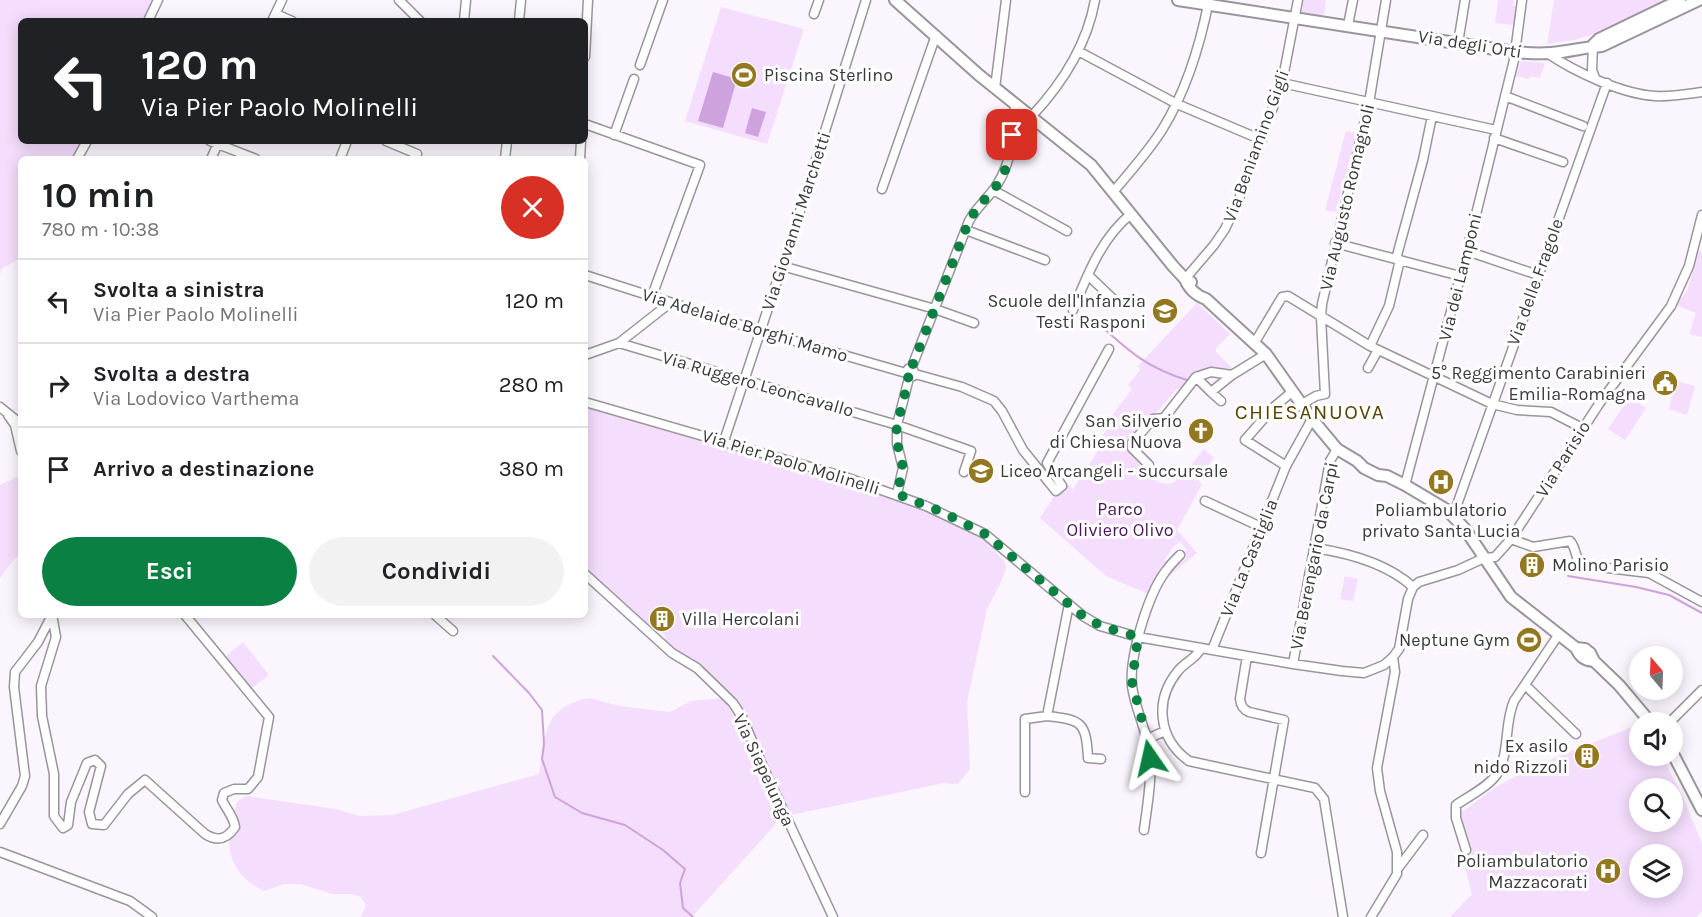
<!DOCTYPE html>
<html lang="it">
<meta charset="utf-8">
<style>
body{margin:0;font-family:Karla,sans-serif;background:#f2f2f2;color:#202124;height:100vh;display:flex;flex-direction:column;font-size:22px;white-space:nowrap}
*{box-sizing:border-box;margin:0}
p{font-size:20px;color:#757577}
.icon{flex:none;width:33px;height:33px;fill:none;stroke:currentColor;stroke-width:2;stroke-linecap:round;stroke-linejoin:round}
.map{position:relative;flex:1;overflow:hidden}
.panel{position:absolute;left:18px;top:156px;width:570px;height:462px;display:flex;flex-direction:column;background:#fff;border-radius:9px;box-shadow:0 3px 15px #0003}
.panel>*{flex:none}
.guide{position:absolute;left:18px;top:18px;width:570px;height:126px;border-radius:9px;box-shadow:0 3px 15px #0003;background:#202124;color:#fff;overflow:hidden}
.needle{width:39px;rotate:341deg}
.buttons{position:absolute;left:1629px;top:646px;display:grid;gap:12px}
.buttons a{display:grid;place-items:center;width:54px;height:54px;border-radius:50%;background:#fff;box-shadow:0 3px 15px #0003;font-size:30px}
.pin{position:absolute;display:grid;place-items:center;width:51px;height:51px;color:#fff;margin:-26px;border-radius:12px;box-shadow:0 3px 9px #0006}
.me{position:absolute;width:66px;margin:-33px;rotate:349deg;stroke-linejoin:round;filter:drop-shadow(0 0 4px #0008)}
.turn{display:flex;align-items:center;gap:21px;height:126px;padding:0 24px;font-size:27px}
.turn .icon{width:78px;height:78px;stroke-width:2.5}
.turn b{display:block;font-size:42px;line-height:51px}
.round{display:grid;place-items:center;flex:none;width:63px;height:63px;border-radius:32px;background:#f2f2f2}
.overview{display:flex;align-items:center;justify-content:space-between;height:102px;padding:0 24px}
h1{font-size:36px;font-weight:700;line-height:45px}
.cta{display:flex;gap:12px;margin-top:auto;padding:12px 24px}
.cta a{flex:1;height:69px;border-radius:36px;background:#0b8043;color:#fff;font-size:24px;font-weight:700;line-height:69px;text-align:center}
.cta a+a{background:#f2f2f2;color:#202124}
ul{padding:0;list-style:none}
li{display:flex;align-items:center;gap:18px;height:84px;padding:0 24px;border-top:2px solid #e0e0e0}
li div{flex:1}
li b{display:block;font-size:22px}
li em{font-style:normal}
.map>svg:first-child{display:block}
</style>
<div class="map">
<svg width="1702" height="917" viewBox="0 0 1702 917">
<rect width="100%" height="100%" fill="#fbf5fd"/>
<!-- green -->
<path fill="#f4ddfd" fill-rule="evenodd" d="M0,0H153L144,21H21V141H81L71,159H21V254L19,259L1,269L0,276Z
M1304,0H1326L1324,15L1302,13Z
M1498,0H1514L1513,6L1517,7L1514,25L1495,23Z
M1554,0H1669L1603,31L1574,40L1547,44Z
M721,7L804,29L767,144L685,121Z
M1521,61L1545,63L1540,78L1530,76L1529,79L1516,76Z
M1346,131L1356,134L1336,212L1325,210Z
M1699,251L1702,252V337L1689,334L1696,313L1676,305L1687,291Z
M1197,303L1230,334L1216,348V352L1235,371C1208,370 1199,366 1181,389H1177L1127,446C1138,460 1152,489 1173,483L1179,477L1182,467L1202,484L1177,530L1197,553L1163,581L1165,575L1187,558L1183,554L1187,550L1180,542L1174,546L1165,559L1166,561L1162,565L1148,594L1106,576L1040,518L1055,495L1065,492L1068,485L1073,489L1099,449L1095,447L1115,418L1111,417L1132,389L1128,385L1140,370L1138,366Z
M1677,381L1695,386L1687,415L1669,409Z
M1630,397L1646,408L1625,440L1608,429Z
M585,406L891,494L981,536L994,546V551L1005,562L1006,568L1001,582L987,609L967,702L970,769L958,784L944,783L791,815L744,714L732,695L687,657L664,641L666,636L630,613L585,569Z
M1204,449L1214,458L1199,476L1189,468Z
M21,475V555L14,559L0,578V485Z
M1345,576L1358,579L1353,601L1340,599Z
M243,642L269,675L252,688L226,656Z
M589,698L620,706L670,712L691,701L723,698L737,720L782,817L692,917H361L366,905L361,897L351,894H333L300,884H284L264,891C224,871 224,840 237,802L246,796L336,809L360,816L392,815L539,774C546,734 542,708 589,698Z
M1639,724L1640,756H1662L1684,799L1702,844V911L1696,917H1450L1472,894L1464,864L1457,815C1475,804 1489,790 1507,781C1549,757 1595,743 1639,724ZM1640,789H1672V822H1640ZM1640,855H1672V888H1640Z"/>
<!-- water -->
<path fill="#cda2dd" d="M713,72L737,79L723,128L698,121Z
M752,108L766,112L758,137L745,133Z"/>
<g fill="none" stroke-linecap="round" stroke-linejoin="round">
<!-- stream -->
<path stroke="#cda2dd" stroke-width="2" d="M1101,326C1131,353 1148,368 1187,380
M1568,576L1636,587L1669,595L1702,613
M493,656L529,693L542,710L544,744L542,759L555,797L582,813L625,825L663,850L685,869L680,883L683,908L693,917"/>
<!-- minor casing -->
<g stroke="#9a959c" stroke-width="11">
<path id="minor" d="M399,0L420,21
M276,14L292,21
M814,14L819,0
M148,21L158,0
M272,21L282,0
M464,21L466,0
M519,21L521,0
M1348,25L1353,0
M1458,43L1465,0
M1593,45L1592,70L1595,78
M1078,51L1177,104L1262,140
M1547,53C1575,72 1622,94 1655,96C1671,97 1687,94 1702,92
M585,57L588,0
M640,65L663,0
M1282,83L1496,130
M995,88L1006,0
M1505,96L1583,126
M1031,117C1062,84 1087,45 1095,0
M585,124L700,165L652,296
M614,135L634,79
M1494,138L1563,162
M210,141L256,159
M386,141L417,154
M77,159L87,141
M211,159L219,141
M340,159L347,141
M505,159L507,141
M580,159L581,141
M882,189L936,35
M993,190L1067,231
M1113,192C1130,172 1148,152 1162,130C1187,90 1200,46 1209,0
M966,230L1045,260
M1335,243L1460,276
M1467,251L1538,275
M1396,259L1423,160L1432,116
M782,266L935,309L974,323
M585,275L760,331L906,373
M1088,275L1113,299
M1185,279L1214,245L1225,229L1241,194L1282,83L1298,0
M1073,310C1087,276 1101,238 1131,214
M1255,342L1282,297L1288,296L1370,346L1492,404L1517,410L1551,412L1582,428
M619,343L897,425L971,451L964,472
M1370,346L1389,306L1400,260
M585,355L619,343L670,303
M1368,368L1378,350
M906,373L908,369H911L969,221C977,206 990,197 998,183C1013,159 1013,131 1015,104
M915,374L962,387L994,401L1002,411L1023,450L1056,491L1062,486L1047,463L1109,349
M1196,377L1211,392L1232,375
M1211,392L1221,401
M585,402L845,477L926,506L985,534L1083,616L1100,626L1138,637L1293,664L1342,671L1364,673L1384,665L1393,657L1399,649L1408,599L1413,587L1419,582L1458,570L1484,558L1495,557L1511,539L1599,404L1671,306L1689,266L1702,215
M1302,404L1316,396L1325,394L1321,318L1322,304L1369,103L1386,0
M0,407L21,424
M8,415L15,425L21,451
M724,441L795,227L866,0
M1149,465L1132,448V443L1153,419L1164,418L1196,377L1211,372L1232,375L1266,354
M1286,466L1245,440L1274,407L1293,391
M1405,485L1467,251L1514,60L1522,0
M897,494L903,468L897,444V425L909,378L915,375L913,370
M1205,501L1261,527
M1453,516L1607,83
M1511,539L1533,547L1570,541C1577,548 1574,559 1583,565L1649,573L1702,602
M1315,548C1348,553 1388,564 1413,587
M585,574L672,653L697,668L733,703L742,717L764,769L833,917
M52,615L56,637L41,686L42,716L54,774V816L63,828L68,825L71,802L87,763L95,760L101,766L89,812L92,824L104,825L128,794L145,780L205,834C218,842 227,839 235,827C234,817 226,809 222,800L224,793L234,789H248L258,777L269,717L185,615
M435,615L453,631
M1201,648C1197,658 1185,662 1178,671C1154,700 1158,739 1189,761L1315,788L1324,799L1343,917
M1212,650L1286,466L1312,419
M1247,656L1240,699C1241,706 1243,709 1249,712L1284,720L1261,853
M1293,664L1330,461L1337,449
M1525,685L1576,734
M1047,716C1082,720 1086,722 1088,758L1101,759
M1669,723L1702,690
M1147,739L1165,731
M1025,792V719L1047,716L1069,604
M0,824L22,786L25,776L14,687L15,672L38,642L52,615
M1144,830C1147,807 1152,781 1150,757C1148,732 1135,710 1132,686C1129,657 1148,595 1165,572C1169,566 1175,560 1180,555
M1466,850L1456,818V805C1469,796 1488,787 1497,774C1510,753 1504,723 1514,701L1559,634
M0,852L130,901L152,917
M1399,867L1423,835
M1371,917L1397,874V852L1380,791L1377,768L1395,672L1393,657"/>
</g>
<!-- major casing -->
<g stroke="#9a959c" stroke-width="14">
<path id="major" d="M895,0L979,75L1091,165L1173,266L1185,279L1191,282
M1178,0L1508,51C1522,53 1536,54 1551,53C1568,52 1585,47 1602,46L1699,0
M1593,45L1599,39L1680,0
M1185,279C1189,289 1195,295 1206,299L1266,354L1312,419L1337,449L1357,461L1364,468L1378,475L1387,476L1405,485L1447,510L1465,529L1511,597L1576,648C1580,657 1584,660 1594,661
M1576,648L1585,649L1590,653L1594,661L1619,685L1651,723
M1672,752L1702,810"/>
</g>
<!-- minor -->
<use href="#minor" stroke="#fff" stroke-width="8"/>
<!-- major -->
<use href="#major" stroke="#fff" stroke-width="10"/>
</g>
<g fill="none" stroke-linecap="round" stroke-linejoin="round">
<!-- route -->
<path stroke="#0b8043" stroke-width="10" stroke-dasharray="0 18" d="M1012,135C1010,156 1007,174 993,190C984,200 976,209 969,221L911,369L906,372V376L909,378L897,425L896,438L903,468L897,494L942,512L985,534L1083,616L1101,626L1138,637L1132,682L1147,739L1150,758"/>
</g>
<!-- icons -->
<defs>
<g id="stadium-disc" transform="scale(1.35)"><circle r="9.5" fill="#93781f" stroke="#fff"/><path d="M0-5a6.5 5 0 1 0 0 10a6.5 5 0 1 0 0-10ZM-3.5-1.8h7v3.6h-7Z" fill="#fff"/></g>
<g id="school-disc" transform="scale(1.35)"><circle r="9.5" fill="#93781f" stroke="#fff"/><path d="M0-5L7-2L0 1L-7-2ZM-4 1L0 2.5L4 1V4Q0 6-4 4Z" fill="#fff"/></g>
<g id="civic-disc" transform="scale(1.35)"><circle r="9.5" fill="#93781f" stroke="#fff"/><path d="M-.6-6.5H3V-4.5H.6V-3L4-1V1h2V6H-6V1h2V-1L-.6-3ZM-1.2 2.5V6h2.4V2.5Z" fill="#fff"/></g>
<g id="church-disc" transform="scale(1.35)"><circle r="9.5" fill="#93781f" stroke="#fff"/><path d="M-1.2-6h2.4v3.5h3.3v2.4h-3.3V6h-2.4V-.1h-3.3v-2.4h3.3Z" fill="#fff"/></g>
<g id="hospital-disc" transform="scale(1.35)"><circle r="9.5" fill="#93781f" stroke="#fff"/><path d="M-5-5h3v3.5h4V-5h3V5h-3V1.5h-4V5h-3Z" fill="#fff"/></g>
<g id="building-disc" transform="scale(1.35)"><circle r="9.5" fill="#93781f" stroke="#fff"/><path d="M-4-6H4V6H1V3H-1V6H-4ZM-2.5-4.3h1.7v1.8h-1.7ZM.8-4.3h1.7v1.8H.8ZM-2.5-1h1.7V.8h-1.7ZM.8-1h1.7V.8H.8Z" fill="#fff"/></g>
</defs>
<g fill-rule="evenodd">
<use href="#stadium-disc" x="744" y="75"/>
<use href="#school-disc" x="1165" y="311"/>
<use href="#civic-disc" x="1665" y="383"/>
<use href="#church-disc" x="1201" y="431"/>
<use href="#school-disc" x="981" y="471"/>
<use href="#hospital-disc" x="1441" y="482"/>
<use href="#building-disc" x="1532" y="565"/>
<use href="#building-disc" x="662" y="619"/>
<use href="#stadium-disc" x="1529" y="640"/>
<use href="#building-disc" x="1587" y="756"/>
<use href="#hospital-disc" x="1608" y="871"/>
</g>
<g text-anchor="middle" stroke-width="6" stroke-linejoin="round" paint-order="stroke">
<!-- street labels -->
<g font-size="18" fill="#3c393d" stroke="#fff">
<text transform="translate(1470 44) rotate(9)" y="6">Via degli Orti</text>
<text transform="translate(1256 146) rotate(-70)" y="6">Via Beniamino Gigli</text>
<text transform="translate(1347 197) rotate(-77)" y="6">Via Augusto Romagnoli</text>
<text transform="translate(796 221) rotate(-72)" y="6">Via Giovanni Marchetti</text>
<text transform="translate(1460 277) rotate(-76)" y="6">Via dei Lamponi</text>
<text transform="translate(1535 282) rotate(-70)" y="6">Via delle Fragole</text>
<text transform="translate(745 325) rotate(17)" y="6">Via Adelaide Borghi Mamo</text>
<text transform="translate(758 384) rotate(16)" y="6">Via Ruggero Leoncavallo</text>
<text transform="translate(1563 459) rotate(-58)" y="6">Via Parisio</text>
<text transform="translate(791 462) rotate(17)" y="6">Via Pier Paolo Molinelli</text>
<text transform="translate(1314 556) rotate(-79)" y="6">Via Berengario da Carpi</text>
<text transform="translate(1249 558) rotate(-68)" y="6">Via La Castiglia</text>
<text transform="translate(764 770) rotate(65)" y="6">Via Siepelunga</text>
</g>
<!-- poi labels -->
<g font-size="18" fill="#3c393d" stroke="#fff" text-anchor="end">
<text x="764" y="81" text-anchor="start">Piscina Sterlino</text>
<text x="1146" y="307">Scuole dell'Infanzia<tspan x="1146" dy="21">Testi Rasponi</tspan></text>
<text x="1646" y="379">5° Reggimento Carabinieri<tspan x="1646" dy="21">Emilia-Romagna</tspan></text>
<text x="1182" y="427">San Silverio<tspan x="1182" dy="21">di Chiesa Nuova</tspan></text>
<text x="1000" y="477" text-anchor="start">Liceo Arcangeli - succursale</text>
<text x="1441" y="516" text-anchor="middle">Poliambulatorio<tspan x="1441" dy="21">privato Santa Lucia</tspan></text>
<text x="1552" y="571" text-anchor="start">Molino Parisio</text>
<text x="682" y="625" text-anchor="start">Villa Hercolani</text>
<text x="1510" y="646">Neptune Gym</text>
<text x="1568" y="752">Ex asilo<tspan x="1568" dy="21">nido Rizzoli</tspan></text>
<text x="1588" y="867">Poliambulatorio<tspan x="1588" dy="21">Mazzacorati</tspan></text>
</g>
<!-- park labels -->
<g font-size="18" fill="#4c175d" stroke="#fff">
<text x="1120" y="515">Parco<tspan x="1120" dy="21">Oliviero Olivo</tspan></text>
</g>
<!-- quarter labels -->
<g font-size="21" letter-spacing="1.5" fill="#554300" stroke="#fff">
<text x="1310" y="419">CHIESANUOVA</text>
</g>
</g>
</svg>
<div class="buttons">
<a><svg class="needle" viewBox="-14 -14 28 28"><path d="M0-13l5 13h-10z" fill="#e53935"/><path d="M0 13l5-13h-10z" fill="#757577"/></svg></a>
<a><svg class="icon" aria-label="sound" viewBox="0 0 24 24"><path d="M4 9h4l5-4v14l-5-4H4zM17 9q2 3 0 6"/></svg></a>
<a><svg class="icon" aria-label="search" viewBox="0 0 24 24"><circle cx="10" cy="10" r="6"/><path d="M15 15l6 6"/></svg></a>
<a><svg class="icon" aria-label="layers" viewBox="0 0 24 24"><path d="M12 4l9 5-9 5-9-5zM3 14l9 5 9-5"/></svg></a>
</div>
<div class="pin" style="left:1012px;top:135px;background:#d93025"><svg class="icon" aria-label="arrive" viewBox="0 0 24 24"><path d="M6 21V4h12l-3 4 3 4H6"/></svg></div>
<svg class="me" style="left:1150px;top:758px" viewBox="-20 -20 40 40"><path d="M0-17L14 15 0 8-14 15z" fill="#0b8043" stroke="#fff" stroke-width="4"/></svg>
<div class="guide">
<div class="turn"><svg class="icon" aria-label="left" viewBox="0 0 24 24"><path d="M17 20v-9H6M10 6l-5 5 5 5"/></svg><div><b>120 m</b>Via Pier Paolo Molinelli</div></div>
</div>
<section class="panel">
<div class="overview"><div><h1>10 min</h1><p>780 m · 10:38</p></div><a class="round" style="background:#d93025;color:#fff"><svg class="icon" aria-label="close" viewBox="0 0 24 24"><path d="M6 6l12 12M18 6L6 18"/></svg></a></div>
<ul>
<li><svg class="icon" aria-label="left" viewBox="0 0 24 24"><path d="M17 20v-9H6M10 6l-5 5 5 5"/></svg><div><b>Svolta a sinistra</b><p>Via Pier Paolo Molinelli</p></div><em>120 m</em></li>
<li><svg class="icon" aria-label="right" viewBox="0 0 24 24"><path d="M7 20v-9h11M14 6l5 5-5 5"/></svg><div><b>Svolta a destra</b><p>Via Lodovico Varthema</p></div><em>280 m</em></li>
<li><svg class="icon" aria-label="arrive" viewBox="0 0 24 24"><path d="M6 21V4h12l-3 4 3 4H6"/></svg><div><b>Arrivo a destinazione</b></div><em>380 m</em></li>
</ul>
<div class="cta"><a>Esci</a><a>Condividi</a></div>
</section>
</div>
